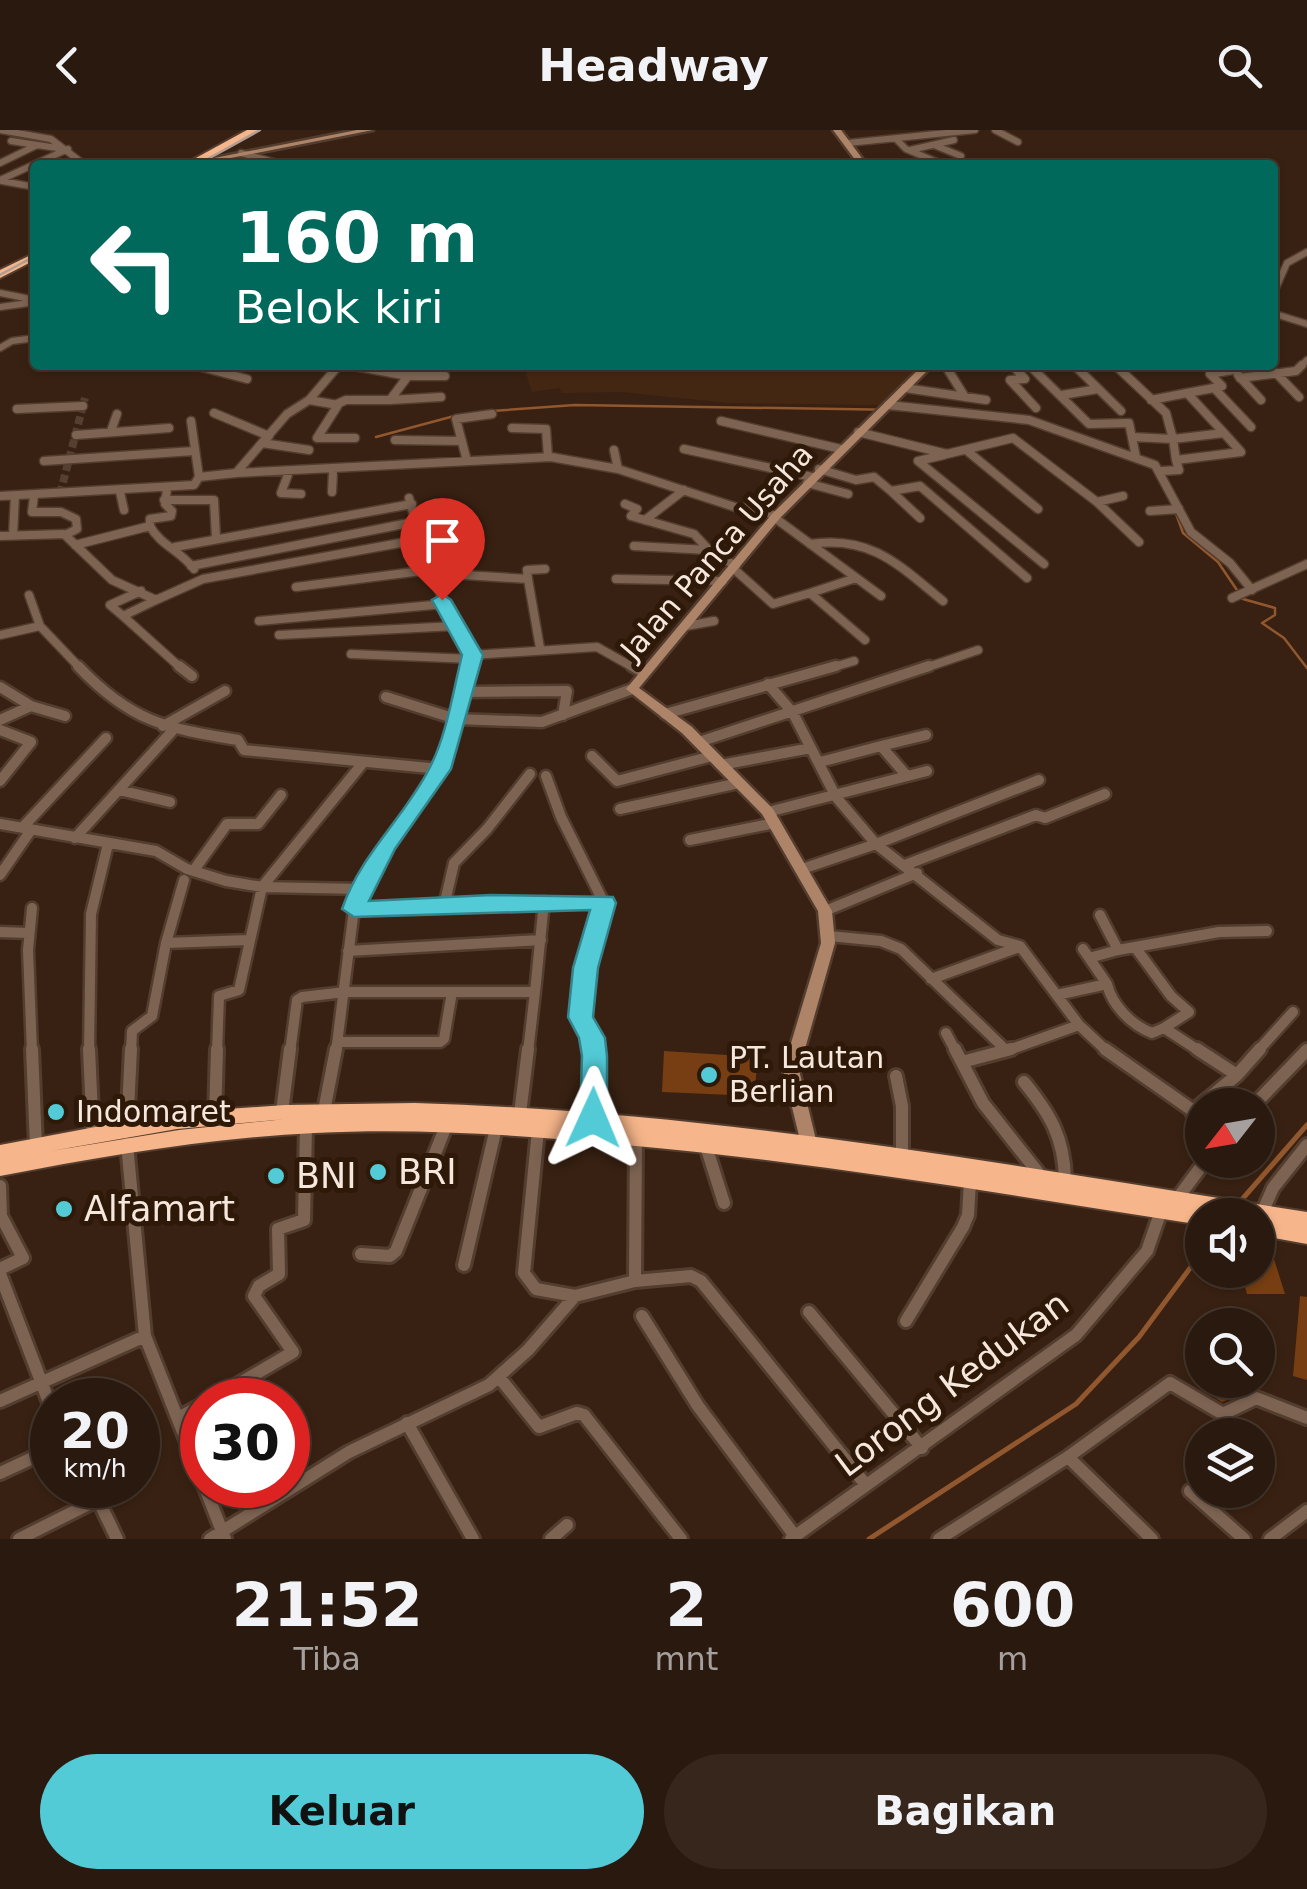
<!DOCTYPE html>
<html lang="id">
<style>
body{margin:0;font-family:"DejaVu Sans",sans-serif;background:#36261c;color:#f1f3f6;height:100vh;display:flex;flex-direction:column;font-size:38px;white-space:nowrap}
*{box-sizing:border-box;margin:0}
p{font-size:32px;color:#a5a09e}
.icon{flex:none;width:55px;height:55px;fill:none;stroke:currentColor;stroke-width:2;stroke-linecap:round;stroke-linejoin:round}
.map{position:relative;height:1409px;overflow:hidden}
.side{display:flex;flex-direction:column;background:#2a190e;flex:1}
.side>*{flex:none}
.guide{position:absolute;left:30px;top:30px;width:1248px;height:210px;border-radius:10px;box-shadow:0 2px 8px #0004,0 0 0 2px #46382e;background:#00695c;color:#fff;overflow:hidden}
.needle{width:65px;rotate:239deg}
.buttons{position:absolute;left:1185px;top:958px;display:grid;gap:20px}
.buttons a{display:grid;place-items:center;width:90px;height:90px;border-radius:50%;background:#2a190e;box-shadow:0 2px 8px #0004,0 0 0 2px #46382e;font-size:50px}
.speed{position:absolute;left:30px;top:1248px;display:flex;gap:20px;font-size:50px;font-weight:700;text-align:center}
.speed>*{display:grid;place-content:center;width:130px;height:130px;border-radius:50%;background:#2a190e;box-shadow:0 2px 8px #0004,0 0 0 2px #46382e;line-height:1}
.speed small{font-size:25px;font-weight:400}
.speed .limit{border:15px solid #d22;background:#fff;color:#111}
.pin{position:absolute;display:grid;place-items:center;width:85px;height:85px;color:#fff;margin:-102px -42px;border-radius:50% 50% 50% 0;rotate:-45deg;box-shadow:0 0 10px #0007}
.pin .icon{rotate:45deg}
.me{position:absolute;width:110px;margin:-55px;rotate:1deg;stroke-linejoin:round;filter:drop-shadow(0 0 8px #0008)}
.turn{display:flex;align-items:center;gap:35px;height:210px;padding:0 40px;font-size:45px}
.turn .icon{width:130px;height:130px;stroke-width:2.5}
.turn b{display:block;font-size:70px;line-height:85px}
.eta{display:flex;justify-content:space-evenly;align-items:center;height:170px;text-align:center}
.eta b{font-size:60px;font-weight:700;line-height:70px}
.action{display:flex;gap:20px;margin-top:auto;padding:20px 40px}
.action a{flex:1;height:115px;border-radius:60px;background:#52cbd7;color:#111;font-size:40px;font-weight:700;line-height:115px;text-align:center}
.action a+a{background:#36261c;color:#f1f3f6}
header{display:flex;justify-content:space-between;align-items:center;height:130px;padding:0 40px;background:#2a190e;font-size:45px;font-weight:700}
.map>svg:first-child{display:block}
</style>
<header><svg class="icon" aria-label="back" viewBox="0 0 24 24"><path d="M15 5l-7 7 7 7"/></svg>Headway<svg class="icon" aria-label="search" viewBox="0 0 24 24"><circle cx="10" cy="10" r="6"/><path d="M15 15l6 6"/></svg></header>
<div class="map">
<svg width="1307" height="1409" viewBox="0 0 1307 1409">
<rect width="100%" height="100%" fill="#382112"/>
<!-- built -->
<path fill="#442713" d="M531,235H920L879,275L729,273L621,262L562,263L559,258L532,262L526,244Z"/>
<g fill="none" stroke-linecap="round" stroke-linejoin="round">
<!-- stream-far1 -->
<path stroke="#91572e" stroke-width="2.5" d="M492,281L575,275L902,280
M1040,298L1107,321
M376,307L458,285
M1174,378L1183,403L1218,432L1243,469L1275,478V485L1262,493L1284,508L1307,538"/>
<!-- stream -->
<path stroke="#91572e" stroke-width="5" d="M1238,1074L1307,995
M869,1409L1076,1274L1139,1207L1202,1122"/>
</g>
<!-- building -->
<path fill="#763e12" d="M664,921L758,927L754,966L662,962Z
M1258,1125L1273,1126L1285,1164H1247L1240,1140H1258Z
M1300,1166L1307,1167V1250L1293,1246Z
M1207,1250H1237L1239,1265L1222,1272L1209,1264Z"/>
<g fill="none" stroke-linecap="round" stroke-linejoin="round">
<!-- street-tunnel -->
<path stroke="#543f30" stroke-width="8" stroke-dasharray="8 4" stroke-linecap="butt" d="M60,364L85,268"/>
<!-- street-far3 casing -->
<g stroke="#533d2e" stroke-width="9">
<path id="street-far3" d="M0,0L51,9L85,35
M995,0L1018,12
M897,10L906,19L939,33
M11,11L64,19
M848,13L975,0
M934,15L961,26
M910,20L954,10
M241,23L274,32
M0,33L35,16
M0,50L68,19
M2,51L35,57
M0,163L35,170
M1272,167L1287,133L1307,122
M0,177L29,173
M1272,183L1307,194
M0,218L12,211L35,208
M194,235L204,238
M349,235L363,238
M1115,235L1118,238
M1017,238L1026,235
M1299,238L1307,230"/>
</g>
<!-- street-far2 casing -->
<g stroke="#533d2e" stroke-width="11">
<path id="street-far2" d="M194,235L247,249
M349,235L408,246L390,270L441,267
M945,235L965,267
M1026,235L1015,238L1025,249L1010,250L1036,278
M1029,235L1089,294L1129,293L1136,327
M1074,235L1121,281
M1115,235L1166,283L1173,309L1224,303L1187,263L1214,258
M1276,243L1299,267
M1238,245L1261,270
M408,246H445
M1240,248L1296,241L1302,235
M905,258L986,270
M1214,258L1222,256L1210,244L1232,240L1227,235
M1214,258L1251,297
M1062,265L1098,259
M309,270L339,235
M1151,270L1187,263
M337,274L346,270H390
M888,275L1029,290L1155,335L1191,402L1230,433L1252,460
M17,279L83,276
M214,283L269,306
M191,291L199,347
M721,291L841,319
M512,298L546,299L548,327
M111,301L117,284
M858,302L947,324L1013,308L1097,372L1123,366
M76,305L169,298
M1132,307L1173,309L1176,330
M395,310L462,311
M262,313L309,320
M684,319L812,347
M614,320L618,339
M966,320L1038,379
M944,325L918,331L1044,434
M44,331L194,321
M467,331L456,289L492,284
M819,339L856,350L874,347L891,361L920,356L1027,448
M1162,341L1179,340L1176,330L1241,322L1224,303
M289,342L281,363L301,364
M236,343L287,284L309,270L338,275L317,308H355
M807,353L848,364
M891,361L920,388
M120,362L124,380
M332,362L333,341
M0,366L194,355L199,347L236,343L551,327L618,339L741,379L749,376L776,386
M34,366L32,382H61L76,389L77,399L65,405
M409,368L429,440L472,529L469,539
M164,370H214L216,408
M1097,372L1139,412
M625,374L637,379L631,386L694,404L709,420L736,436
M1150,381L1179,379
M775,388L881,466
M645,390L684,360
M150,396C160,415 181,421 194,439
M13,405L15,366
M0,406L64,404L112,450L156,470L123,486L182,539
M810,414C871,405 899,435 943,471
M75,415L150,396V389L171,386L172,381L165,374L167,359
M634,416L708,420
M175,417L412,374
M191,436L419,391
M734,439L773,474L810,463L865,510
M432,443L528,449L540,518
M528,449L527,440L545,439
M616,449L723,451
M296,457L429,440
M810,463L856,448
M29,465L40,496
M1232,468L1307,434
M156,470L203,449L422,409
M123,486L110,475L141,461
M259,491L444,474
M686,496L714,491
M0,505L40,496L81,539
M279,505L456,496
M351,524L472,529
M472,525L597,517L636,539
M827,539L854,531
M922,539L978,520"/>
</g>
<!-- street-far1 casing -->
<g stroke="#533d2e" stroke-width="15">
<path id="street-far1" d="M78,536C131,592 165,598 238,610L244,620L440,639
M179,536L192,546
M632,536L644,543
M768,554L793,583L836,667L876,714L1039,650
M0,557L31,576L65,586
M463,562L567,561L563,585
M386,567L456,589L542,592L632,559
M665,584L836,536
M0,590L31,576
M163,596L225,561
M0,600L31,612L0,651
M699,612L929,536
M592,626L617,651L712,626
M820,632L881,616
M721,635L811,618
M546,646L561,687L604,773C594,807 576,848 580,884C582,897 592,908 594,922
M907,646L881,616L926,605
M119,660L170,672
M620,679L739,653
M768,682L927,641
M0,694L156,721L187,739L226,751L262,757L361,759
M22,698L106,608
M75,708L175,598
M690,710L775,693
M905,735L1036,685L1045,688L1105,664
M802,739L876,714L998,810L1020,816L1079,895L1108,922
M194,740L227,694H258L281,665
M0,745L31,700
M444,776L454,733L487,699L530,644
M32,778L28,820L32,922
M354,779L604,773
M825,781L917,743
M1100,785L1118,820L1135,817L1171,866L1189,882L1164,898L1201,922
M0,802L29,803
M829,806L881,811L901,819L1007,921
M166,813L248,810
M1135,817L1219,802L1267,801
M348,821L541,810
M1089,828L1118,820
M931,849L1019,817
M1107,854C1112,875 1131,895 1152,903L1164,898
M535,862L544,772
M1057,865L1107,854L1083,819
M946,903L956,922
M338,912H440L444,909L452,862
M89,922L91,784L108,714
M131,922L132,901L152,886L166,813L184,750
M217,922L219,866L239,860L262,757L362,634
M290,922L297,870L302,867L345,862H535L528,922
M336,922L354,779L371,742L445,627L470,536
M1003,922L1079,895
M1257,922L1293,882"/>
</g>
<!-- street casing -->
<g stroke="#533d2e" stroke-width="18">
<path id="street" d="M32,919L36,1016
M89,919L93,1006
M955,919L983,973L1040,1045
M1105,919L1202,987
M1197,919L1237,945
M962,932L1011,919
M896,946L902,976V1025
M1024,952C1050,984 1064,1007 1065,1049
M1254,975L1307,920
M324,981L336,919
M282,982L290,919
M1192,982L1237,945L1260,919
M520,984L528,919
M215,988L217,919
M593,989V919
M127,1000L131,919
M538,1000L524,1143L536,1159L575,1166
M705,1013L724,1073
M127,1014L145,1206L202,1350
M0,1056L1,1086L23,1128L0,1139
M1177,1069L1206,1030
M1262,1083L1273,1058L1307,1015
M361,1124L390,1126L396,1121L446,996
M464,1135L496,998
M0,1144L52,1280
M635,1151L636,1006
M809,1182L922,1318
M642,1186L698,1276L795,1406
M906,1191L963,1097L968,1085L970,1051
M499,1247L539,1297L577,1283L584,1285L681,1409
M211,1270L293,1222L254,1166L259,1156L279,1144L278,1099L304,1090L306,997
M0,1271L145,1206
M180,1287L202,1275
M407,1293L473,1409
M1068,1327L1152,1409
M0,1343L52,1319
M91,1355L117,1409
M204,1355L225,1409
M1190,1361L1244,1409
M19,1409L99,1369
M210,1409L349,1322L489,1255L528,1220L575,1166L635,1151L691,1146L701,1151L866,1355
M551,1409L567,1395
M791,1409L1076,1205L1147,1121L1161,1081
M939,1409L1068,1327L1170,1253L1223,1284L1256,1268L1307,1288
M1270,1409L1307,1381"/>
</g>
<!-- secondary casing -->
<g stroke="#533d2e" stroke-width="5">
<path id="secondary" d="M357,0H373L195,35L189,33Z
M833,0H841L867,35H859Z
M923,235H933L780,388L639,558L692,597L773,679L832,781L835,813L799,940L817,1014L815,1018L809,1020L803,1018L801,1014L783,940L821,813L818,781L762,684L682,603L626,559L772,384Z"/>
</g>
<!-- highway casing -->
<g stroke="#533d2e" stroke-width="4">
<path id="highway" d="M247,0H259L196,35H183Z
M35,123V130L0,148V140Z
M415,973C694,981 970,1028 1244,1072L1307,1082V1114L1258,1105V1085L1211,1083L1212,1085H1202V1095C1010,1065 818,1032 625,1015C522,1005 418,998 315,1003C209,1008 104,1026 0,1046V1015L106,995L213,980L285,975ZM286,989L179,1000L51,1021L177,999Z"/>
</g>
<!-- street-far3 -->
<use href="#street-far3" stroke="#7d6352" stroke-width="6"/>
<!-- street-far2 -->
<use href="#street-far2" stroke="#7d6352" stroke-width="8"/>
<!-- street-far1 -->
<use href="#street-far1" stroke="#7d6352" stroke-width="10"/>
<!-- street -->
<use href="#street" stroke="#7d6352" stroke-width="12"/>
<!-- secondary -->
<use href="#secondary" fill="#ae8469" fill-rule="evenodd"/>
<!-- highway -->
<use href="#highway" fill="#f6b58a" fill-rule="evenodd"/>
<!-- tram -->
<path stroke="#b19f94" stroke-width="2.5" d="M197,35L260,0
M0,145L35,126"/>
</g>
<!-- route -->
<path fill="#52cbd7" stroke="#35848c" stroke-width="2.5" d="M442,464L451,470L483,525L451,639L395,719L369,771L491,765L613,767L616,773L598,838L593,887L605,908L607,926V988L603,995H584L580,988L582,926L579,908L568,887L573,838L590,780L354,787L342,779C360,725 404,688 429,639C447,605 453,561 462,525L432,470Z"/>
<!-- markers -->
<g fill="#52cbd7" stroke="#2e1808" stroke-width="4">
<circle cx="709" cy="945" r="10"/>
<circle cx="56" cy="982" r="10"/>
<circle cx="378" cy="1042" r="10"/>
<circle cx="276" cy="1046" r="10"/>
<circle cx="64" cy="1079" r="10"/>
</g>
<g text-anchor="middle" stroke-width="10" stroke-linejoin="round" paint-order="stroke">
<!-- street labels -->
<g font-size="30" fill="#f6e7dd" stroke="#2e1808">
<text transform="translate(717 422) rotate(-49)" y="10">Jalan Panca Usaha</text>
</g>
<!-- poi labels -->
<g font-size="30" fill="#f6e7dd" stroke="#2e1808" text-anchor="start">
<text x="729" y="938">PT. Lautan<tspan x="729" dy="34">Berlian</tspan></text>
<text x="76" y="992">Indomaret</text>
</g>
<!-- near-poi labels -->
<g font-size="35" fill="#f6e7dd" stroke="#2e1808" text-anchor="start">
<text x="398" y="1054">BRI</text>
<text x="296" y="1058">BNI</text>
<text x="84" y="1091">Alfamart</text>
</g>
<!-- near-street labels -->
<g font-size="35" fill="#f6e7dd" stroke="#2e1808">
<text transform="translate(952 1254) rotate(-37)" y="12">Lorong Kedukan</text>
</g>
</g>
</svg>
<div class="buttons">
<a><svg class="needle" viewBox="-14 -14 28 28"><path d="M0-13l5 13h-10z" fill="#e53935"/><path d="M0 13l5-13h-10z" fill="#a5a09e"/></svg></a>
<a><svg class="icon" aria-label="sound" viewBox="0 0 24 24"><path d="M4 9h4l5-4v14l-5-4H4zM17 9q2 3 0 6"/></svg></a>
<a><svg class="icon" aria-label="search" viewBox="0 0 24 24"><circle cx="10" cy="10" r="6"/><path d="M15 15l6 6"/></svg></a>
<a><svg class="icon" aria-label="layers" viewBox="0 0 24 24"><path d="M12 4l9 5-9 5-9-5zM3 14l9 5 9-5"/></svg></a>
</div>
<div class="speed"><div>20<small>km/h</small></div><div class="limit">30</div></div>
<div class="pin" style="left:442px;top:470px;background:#d93025"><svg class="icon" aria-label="arrive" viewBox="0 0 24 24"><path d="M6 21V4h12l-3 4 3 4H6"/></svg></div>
<svg class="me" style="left:593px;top:988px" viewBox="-20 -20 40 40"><path d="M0-17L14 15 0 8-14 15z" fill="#52cbd7" stroke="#fff" stroke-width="4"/></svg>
<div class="guide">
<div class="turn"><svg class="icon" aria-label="left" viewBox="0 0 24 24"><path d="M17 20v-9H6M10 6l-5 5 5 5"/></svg><div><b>160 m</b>Belok kiri</div></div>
</div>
</div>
<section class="side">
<div class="eta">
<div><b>21:52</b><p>Tiba</p></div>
<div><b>2</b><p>mnt</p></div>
<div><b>600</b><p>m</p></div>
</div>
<div class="action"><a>Keluar</a><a>Bagikan</a></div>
</section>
